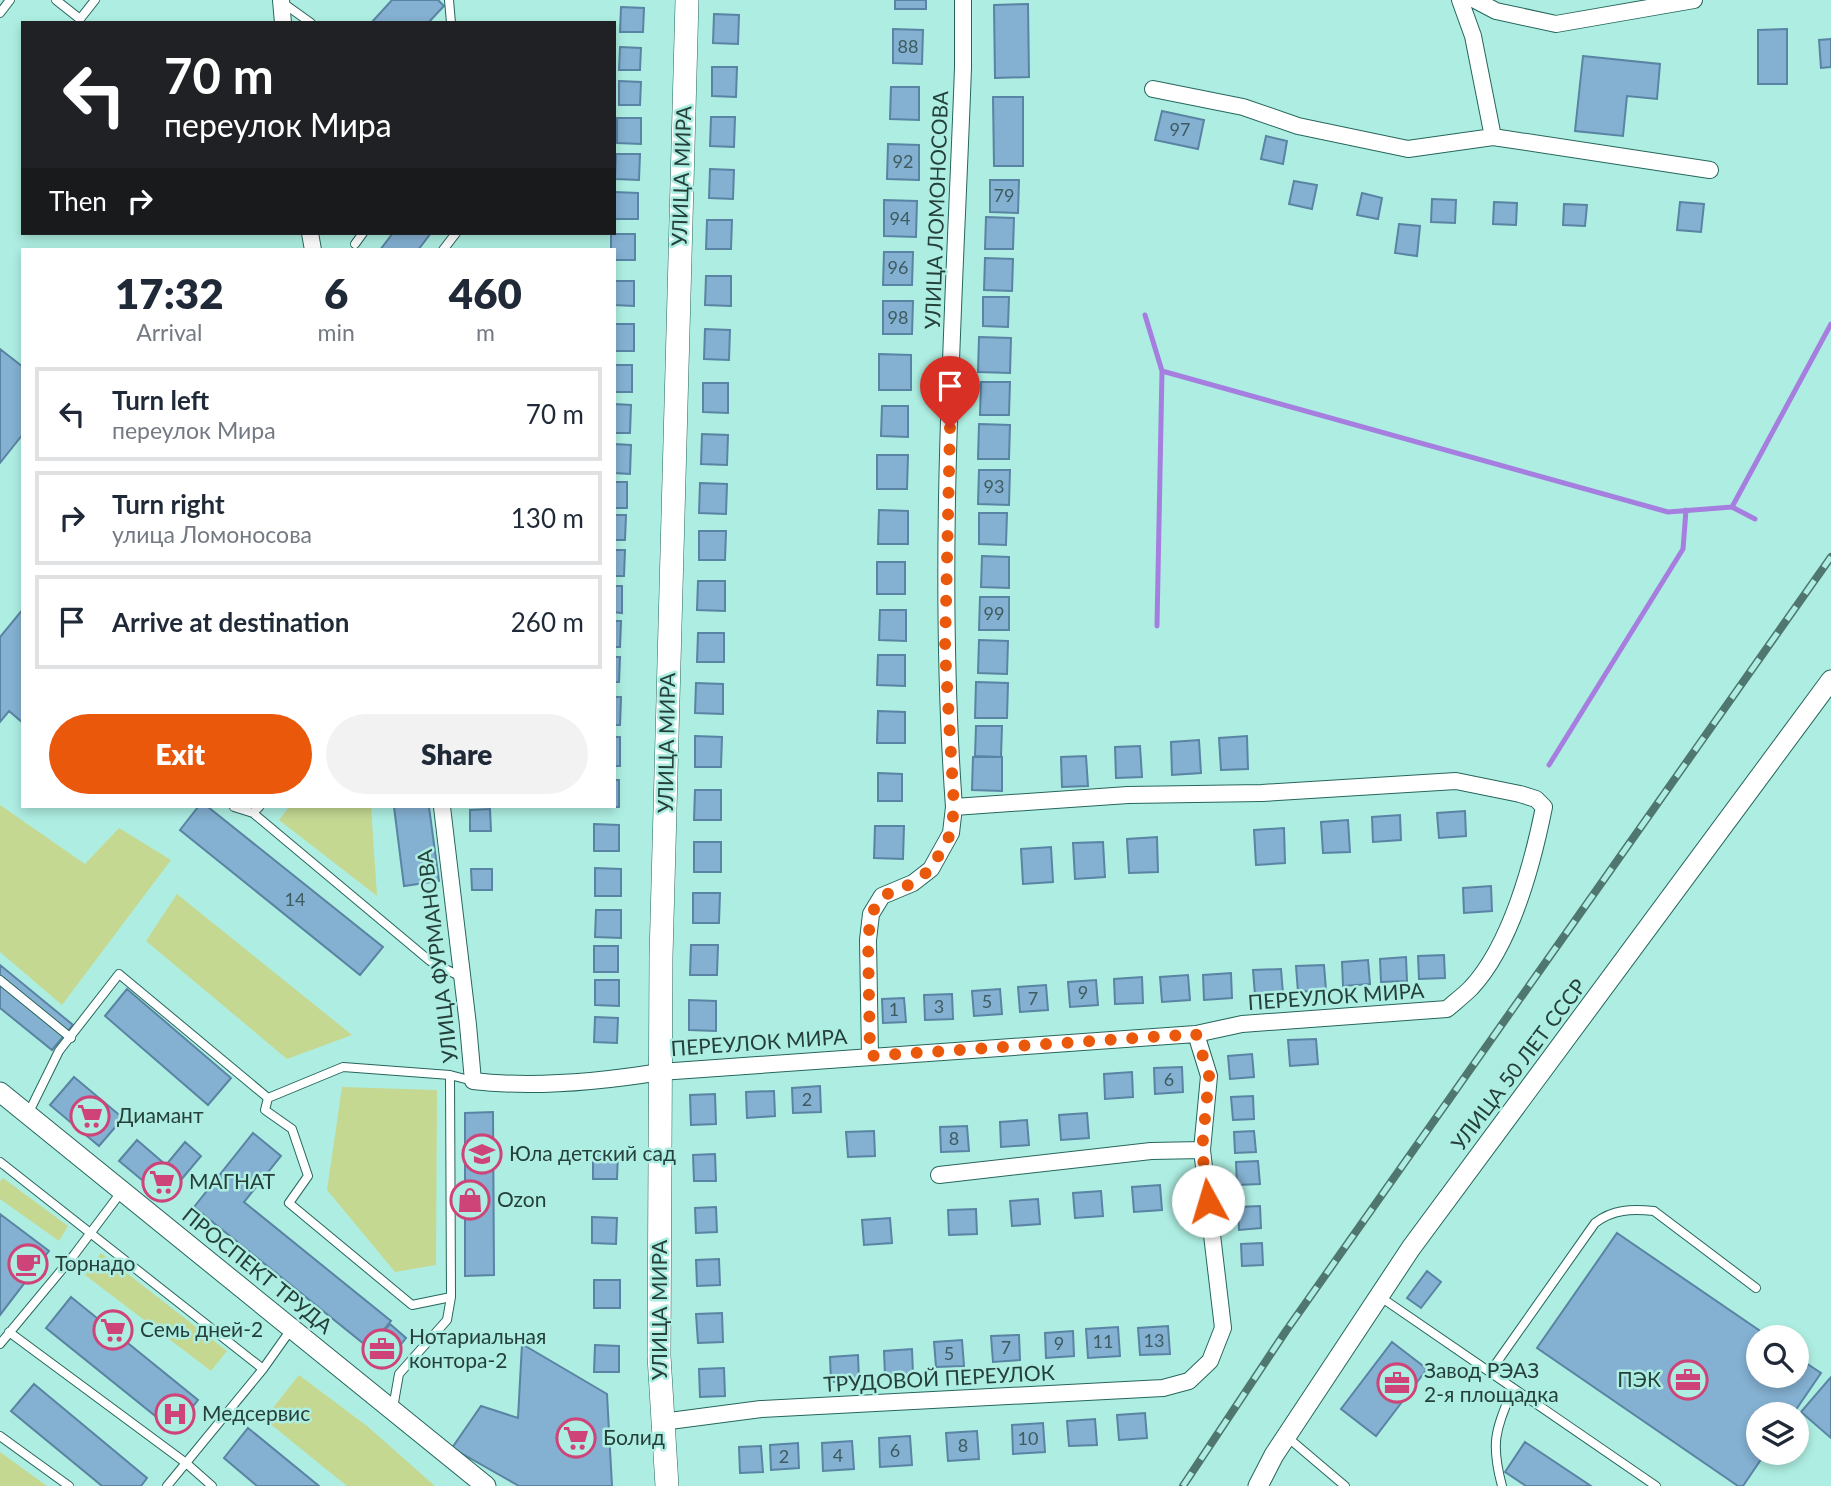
<!DOCTYPE html>
<meta charset="utf-8">
<style>
body{margin:0;font-family:Lato,sans-serif;background:#f2f2f3;color:#1f2937;height:100vh;display:flex;flex-direction:column;font-size:26px;white-space:nowrap}
*{box-sizing:border-box;margin:0}
p{font-size:23px;color:#747a83}
.icon{flex:none;width:38px;height:38px;fill:none;stroke:currentColor;stroke-width:2;stroke-linecap:round;stroke-linejoin:round}
.map{position:relative;flex:1;overflow:hidden}
.sheet{position:absolute;left:21px;top:248px;width:595px;height:560px;display:flex;flex-direction:column;background:#fff;border-radius:0px;box-shadow:0 4px 10px #0003}
.sheet>*{flex:none}
.hud{position:absolute;left:21px;top:21px;width:595px;height:214px;border-radius:0px;box-shadow:0 4px 10px #0003;background:#202124;color:#fff;overflow:hidden}
.buttons{position:absolute;left:1746px;top:1325px;display:grid;gap:14px}
.buttons a{display:grid;place-items:center;width:63px;height:63px;border-radius:50%;background:#fff;box-shadow:0 4px 10px #0003;font-size:35px}
.pin{position:absolute;display:grid;place-items:center;width:60px;height:60px;color:#fff;margin:-72px -30px;border-radius:50% 50% 50% 0;rotate:-45deg;box-shadow:0 0 7px #0007}
.pin .icon{rotate:45deg}
.me{position:absolute;width:77px;margin:-38px;rotate:354deg;stroke-linejoin:round;filter:drop-shadow(0 0 5px #0008)}
.turn{display:flex;align-items:center;gap:24px;height:147px;padding:0 28px;font-size:32px}
.turn .icon{width:91px;height:91px;stroke-width:2.5}
.turn b{display:block;font-size:49px;line-height:60px}
.then{display:flex;align-items:center;height:66px;padding:0 28px;background:#0003;gap:14px;font-size:26px}
.eta{display:flex;justify-content:space-evenly;align-items:center;height:119px;text-align:center}
.eta b{font-size:42px;font-weight:800;line-height:49px}
.button{display:flex;gap:14px;margin-top:auto;padding:14px 28px}
.button a{flex:1;height:80px;border-radius:42px;background:#ea580c;color:#fff;font-size:28px;font-weight:800;line-height:80px;text-align:center}
.button a+a{background:#f2f2f3;color:#1f2937}
ul{padding:0;list-style:none}
li{display:flex;align-items:center;gap:21px;height:94px;margin:0 14px 10px;padding:0 14px;border:4px solid #e0e1e3;border-radius:0px}
li div{flex:1}
li b{display:block;font-size:26px}
li em{font-style:normal}
.map>svg:first-child{display:block}
</style>
<div class="map">
<svg width="1831" height="1486" viewBox="0 0 1831 1486">
<rect width="100%" height="100%" fill="#aeeee2"/>
<!-- green -->
<path fill="#c5d892" d="M0,805L85,864L119,828L171,860L62,1005L0,952Z
M289,807H371L377,896L279,820Z
M177,894L352,1035L287,1059L146,941Z
M342,1087L437,1090L436,1265L395,1272L327,1190Z
M3,1178L68,1226L59,1241L0,1199V1181Z
M101,1253L227,1351L211,1371L85,1275Z
M299,1375L367,1426L435,1486H347L264,1419Z
M0,1452L47,1486H0Z"/>
<g fill="none" stroke-linecap="round" stroke-linejoin="round">
<!-- stream -->
<path stroke="#a57edf" stroke-width="5" d="M1145,315L1162,371L1157,626
M1162,371L1668,512L1732,507L1755,519
M1732,507L1831,324
M1549,765L1683,549L1686,510"/>
</g>
<!-- building -->
<path fill="#84b0d1" stroke="#5984a3" stroke-width="2" d="M392,0H438L444,6L428,23H371Z
M895,0H926V9H895Z
M1028,4L1029,77L995,78L994,5Z
M621,7L644,8L643,32H620Z
M714,14L739,15L738,44L713,43Z
M893,29L923,30L922,64L893,63Z
M1787,29V84H1758V30Z
M1831,39V67L1821,68L1819,40Z
M620,47L641,48L640,70H619Z
M1583,56L1660,64L1657,99L1627,96L1623,136L1575,131Z
M712,67H737L736,97L712,96Z
M619,81L641,82L640,105H619Z
M891,87H919V120L890,119Z
M993,97H1023V166H994Z
M1162,111L1204,120L1198,149L1155,140Z
M711,117H735L734,147L710,146Z
M617,118H641V144L617,143Z
M1266,136L1287,141L1283,164L1261,159Z
M888,144L919,145V180L887,179Z
M616,154H640L639,180L615,179Z
M710,169L734,170L733,199L709,198Z
M990,180H1019L1018,213L990,212Z
M1294,181L1317,185L1312,209L1289,204Z
M614,192L638,193V219H614Z
M1362,193L1382,198L1378,219L1357,215Z
M1432,199L1456,200L1455,223L1431,222Z
M884,200L917,201L916,237L884,236Z
M1494,202L1517,203L1516,225L1493,224Z
M1680,202L1704,204L1701,232L1677,230Z
M1564,204L1587,205L1585,226L1563,225Z
M986,217L1014,218L1013,249H985Z
M707,220H732L731,249H706Z
M1399,224L1420,226L1417,256L1395,253Z
M393,233H431L418,250H380Z
M611,234H635V260H614V250H611Z
M884,252H913L912,285H883Z
M985,258L1013,259L1012,291L984,290Z
M706,276H731V306L705,305Z
M614,281H634V306L614,305Z
M983,297H1009L1008,327L983,326Z
M883,301H913L912,334H883Z
M614,324H634V351H614Z
M705,329L730,330L729,360L704,359Z
M979,337L1011,338L1010,373L978,372Z
M0,349L23,367V434L0,463Z
M879,354L911,355V390H879Z
M614,365H632V392H614Z
M981,382H1010L1009,415H980Z
M703,383H728V413L703,412Z
M614,404L631,405L630,433H614Z
M882,406H908V437L881,436Z
M979,424L1010,425L1009,459H978Z
M702,434L728,435L727,465L701,464Z
M614,444L631,445L630,474L614,473Z
M877,455H908L907,489H877Z
M979,470H1010L1009,505L978,504Z
M614,482H627V508H614Z
M700,483L727,484L726,514L699,513Z
M879,510L908,511V544H878Z
M979,513H1007L1006,545L979,544Z
M614,515H626L625,540H614Z
M699,531H726L725,560H699Z
M614,550H625L624,576H614Z
M982,556L1009,557V588L981,587Z
M877,562H905V594H877Z
M698,581H725V611L697,610Z
M614,586H622V613L614,612Z
M980,597H1009V630H979Z
M23,609V723L9,711L0,722V637Z
M880,610H906V641L879,640Z
M614,621H621L620,647H614Z
M698,633H724V662H697Z
M979,640L1008,641L1007,674L978,673Z
M878,655H905V686L877,685Z
M614,657H620L619,682H614Z
M976,682L1008,683L1007,718H975Z
M696,683L723,684V714L695,713Z
M614,697H621L620,725H614Z
M878,711L905,712V743H877Z
M976,726H1002L1001,757L975,756Z
M695,736L722,737L721,767H695Z
M1247,736L1248,769L1221,770L1219,738Z
M614,737H620V766H614Z
M1199,740L1201,773L1172,775L1171,742Z
M1140,746L1142,777L1116,778L1115,747Z
M1086,756L1088,786L1062,787L1061,757Z
M973,757H1002V791L972,790Z
M878,773L902,774V801H878Z
M614,780H619V807H593H614Z
M695,790H721V820H694Z
M198,807H208L383,947L360,975L180,830Z
M394,807H429L439,881L404,886Z
M490,809L491,831H470V810Z
M1465,811L1466,836L1439,838L1437,813Z
M1400,815L1401,840L1373,842L1372,817Z
M1348,820L1350,852L1323,853L1321,822Z
M594,824L619,825V851H594Z
M875,826H904L903,859L874,858Z
M1284,828L1285,863L1256,865L1254,830Z
M1157,837L1158,872L1129,873L1127,839Z
M694,842H721V872H694Z
M1103,842L1105,877L1075,879L1073,843Z
M1051,847L1053,882L1023,884L1021,849Z
M595,868L621,869V896H595Z
M471,869H492V890H472Z
M1491,886L1492,911L1464,913L1463,888Z
M693,893H720L719,923H693Z
M596,910H621V938L595,937Z
M691,945H718L717,975H690Z
M594,946H618V972H594Z
M1444,955L1445,978L1419,979L1418,956Z
M1406,957L1407,981L1381,982L1380,959Z
M1368,960L1370,984L1343,986L1342,962Z
M0,965L73,1025L52,1050L0,1008Z
M1324,965L1326,990L1298,992L1296,966Z
M1281,969L1283,994L1255,995L1253,970Z
M1231,973L1232,998L1204,1000L1203,975Z
M1188,975L1190,1000L1162,1002L1160,977Z
M1142,977L1143,1003L1115,1004L1114,979Z
M595,980H619V1006L595,1005Z
M1096,980L1098,1005L1070,1007L1068,982Z
M1046,985L1048,1010L1020,1012L1018,987Z
M127,989L231,1078L208,1105L105,1016Z
M1000,989L1002,1014L974,1016L972,991Z
M952,994L953,1019L925,1020L924,995Z
M904,998L906,1022L883,1023L882,999Z
M689,1000L716,1001V1031L689,1030Z
M595,1017L618,1018L617,1043L594,1042Z
M1316,1039L1318,1064L1290,1066L1288,1040Z
M1252,1054L1254,1077L1230,1079L1228,1056Z
M1182,1067L1183,1092L1155,1094L1154,1068Z
M1132,1072L1133,1097L1105,1099L1104,1074Z
M74,1077L123,1118L99,1146L50,1105Z
M820,1086L821,1112L793,1113L792,1088Z
M774,1091L775,1116L747,1118L746,1092Z
M715,1094L716,1124L691,1125L690,1095Z
M1253,1096L1254,1119L1233,1120L1231,1097Z
M493,1112L494,1275L465,1276V1113Z
M1087,1113L1089,1138L1061,1140L1059,1115Z
M1027,1120L1029,1145L1001,1147L1000,1122Z
M967,1126L969,1151L941,1152L940,1127Z
M874,1131L875,1156L848,1157L846,1132Z
M1254,1131L1256,1152L1235,1153L1234,1132Z
M253,1133L281,1156L244,1202L391,1321L369,1348L194,1207Z
M137,1140L166,1165L185,1142L201,1156L165,1199L119,1161Z
M593,1153H618L617,1179H593Z
M715,1154L716,1181H694L693,1155Z
M1258,1161L1260,1184L1237,1185L1236,1162Z
M1160,1185L1162,1210L1134,1212L1132,1187Z
M1101,1191L1103,1216L1075,1218L1073,1193Z
M1038,1199L1040,1224L1012,1226L1010,1201Z
M1260,1206L1261,1228L1239,1230L1238,1207Z
M716,1207L717,1232L696,1233L695,1208Z
M976,1209L977,1234L949,1235L948,1210Z
M0,1214L49,1251L0,1315Z
M592,1217L617,1218L616,1244L592,1243Z
M890,1218L892,1243L864,1245L862,1220Z
M1617,1233L1769,1337H1759V1376H1797V1357L1821,1373L1793,1414H1759V1452H1766L1743,1486H1738L1537,1348Z
M1262,1243L1263,1265L1242,1266L1241,1244Z
M719,1259L720,1285L697,1286L696,1260Z
M1427,1271L1441,1282L1421,1308L1407,1298Z
M594,1280H620V1308H594Z
M71,1297L198,1400L174,1431L46,1328Z
M722,1313L723,1342L698,1343L696,1314Z
M390,1324L406,1338L387,1362L370,1348Z
M1168,1326L1170,1354L1140,1355L1138,1328Z
M1118,1327L1120,1356L1088,1358L1086,1329Z
M1073,1331L1074,1356L1046,1358L1045,1333Z
M1019,1335L1020,1360L993,1362L991,1336Z
M962,1340L964,1366L936,1367L934,1342Z
M1392,1342L1427,1369L1376,1436L1341,1409Z
M522,1344L607,1394L612,1486H519L452,1448L481,1406L518,1418Z
M595,1345L619,1346V1372H594Z
M912,1349L913,1374L885,1376L884,1351Z
M858,1355L859,1380L831,1382L830,1357Z
M724,1368L725,1396L700,1397L699,1369Z
M1831,1377V1438L1801,1412Z
M34,1384L147,1478L141,1486H102L11,1411Z
M1145,1413L1147,1438L1119,1440L1117,1415Z
M1095,1419L1097,1445L1069,1446L1067,1421Z
M1043,1423L1045,1452L1013,1454L1012,1425Z
M248,1428L319,1486H257L224,1458Z
M977,1431L979,1459L948,1461L946,1433Z
M910,1436L912,1465L880,1467L879,1438Z
M852,1441L854,1469L823,1471L822,1443Z
M1525,1442L1591,1486H1526L1505,1472Z
M798,1443L799,1468L771,1470L770,1445Z
M761,1446L763,1472L740,1473L739,1447Z"/>
<g fill="none" stroke-linecap="round" stroke-linejoin="round">
<!-- service casing -->
<g stroke="#26665c" stroke-width="10">
<path id="service" d="M56,0L80,19L95,0
M449,0L451,23
M283,3L311,23
M0,13L10,0
M355,244L363,233
M443,250L456,233
M234,807L253,813
M259,807L253,813L430,961L463,978
M0,980L71,1038
M450,1075L451,1297
M268,1098L265,1110L292,1129L308,1176L289,1203L412,1305L451,1297L447,1320L399,1374L393,1408
M28,1114L59,1051L119,974L268,1098L343,1067L450,1075L473,1081
M0,1162L263,1369
M1379,1296L1656,1486
M9,1332L186,1463L212,1486
M0,1344L74,1255L122,1191
M1490,1372L1595,1223C1613,1209 1632,1209 1654,1211L1756,1288
M0,1436L69,1486
M1286,1436L1345,1486
M167,1486L263,1369L292,1328
M1502,1486C1490,1441 1496,1430 1513,1388"/>
</g>
<!-- minor casing -->
<g stroke="#26665c" stroke-width="18">
<path id="minor" d="M281,0L283,23
M1460,0L1473,36L1493,137
M1475,0L1496,11L1556,24L1694,0
M1153,89L1243,107L1298,126L1408,149L1493,137L1710,170
M310,233L313,250
M442,807L468,1025L473,1081C534,1088 599,1082 660,1072L1196,1034L1242,1024L1447,1009C1455,1002 1464,995 1471,988C1511,945 1533,862 1544,807L1536,799L1520,794L1456,781L1262,793L1128,795L954,807
M870,1056L868,940L871,914L882,896L913,883L931,869L951,833L954,807C936,562 954,314 963,68V0
M939,1175L1151,1151L1202,1150
M662,1422L761,1409L1163,1388L1189,1381L1210,1361L1223,1328L1202,1150L1209,1076L1196,1034"/>
</g>
<!-- tertiary casing -->
<g stroke="#26665c" stroke-width="21">
<path id="tertiary" d="M0,1092L486,1486
M1258,1486L1274,1455L1411,1248L1831,680"/>
</g>
<!-- secondary casing -->
<g stroke="#26665c" stroke-width="24">
<path id="secondary" d="M667,1486L659,1356L661,957L687,0"/>
</g>
<!-- service -->
<use href="#service" stroke="#fff" stroke-width="8"/>
<!-- minor -->
<use href="#minor" stroke="#fff" stroke-width="16"/>
<!-- tertiary -->
<use href="#tertiary" stroke="#fff" stroke-width="19"/>
<!-- secondary -->
<use href="#secondary" stroke="#fff" stroke-width="23"/>
<!-- rail casing -->
<g stroke="#4f766f" stroke-width="8">
<path id="rail" d="M1183,1486L1286,1331L1831,557"/>
</g>
<!-- rail -->
<use href="#rail" stroke="#aeeee2" stroke-width="5" stroke-dasharray="16" stroke-linecap="butt"/>
</g>
<g fill="none" stroke-linecap="round" stroke-linejoin="round">
<!-- route -->
<path stroke="#ea580c" stroke-width="12" stroke-dasharray="0 21.6" d="M950,428L945,650L954,807L951,833L931,869L913,883L883,896L871,914L868,940L870,1056L1196,1034L1209,1076L1202,1150L1208,1201"/>
</g>
<!-- icons -->
<defs>
<g id="supermarket-ring" transform="scale(2.0125)"><circle r="9.5" fill="#aeeee2" stroke="#cf4478" stroke-width="1.5"/><path d="M-6-5.5h2.5l.6 2H6L4.5 2H-2.5L-4.4-4H-6ZM-1.5 3.2a1.3 1.3 0 1 0 .1 0ZM3 3.2a1.3 1.3 0 1 0 .1 0Z" fill="#cf4478"/></g>
<g id="school-ring" transform="scale(2.0125)"><circle r="9.5" fill="#aeeee2" stroke="#cf4478" stroke-width="1.5"/><path d="M0-5L7-2L0 1L-7-2ZM-4 1L0 2.5L4 1V4Q0 6-4 4Z" fill="#cf4478"/></g>
<g id="shop-ring" transform="scale(2.0125)"><circle r="9.5" fill="#aeeee2" stroke="#cf4478" stroke-width="1.5"/><path d="M-5-2.5h2.3a2.7 3.5 0 0 1 5.4 0H5L5.5 6h-11ZM-1.5-2.5h3a1.5 2.3 0 0 0-3 0Z" fill="#cf4478"/></g>
<g id="cafe-ring" transform="scale(2.0125)"><circle r="9.5" fill="#aeeee2" stroke="#cf4478" stroke-width="1.5"/><path d="M-5.5-4.5H6V0H3Q3 3.5 0 3.5H-2.5Q-5.5 3.5-5.5 0ZM3-3.2v2h1.7v-2ZM-6 4.5H4V6H-6Z" fill="#cf4478"/></g>
<g id="office-ring" transform="scale(2.0125)"><circle r="9.5" fill="#aeeee2" stroke="#cf4478" stroke-width="1.5"/><path d="M-6-3h4V-5.5h4V-3h4V5H-6ZM-1-4.5V-3h2v-1.5ZM-6 0V1H6V0Z" fill="#cf4478"/></g>
<g id="hospital-ring" transform="scale(2.0125)"><circle r="9.5" fill="#aeeee2" stroke="#cf4478" stroke-width="1.5"/><path d="M-5-5h3v3.5h4V-5h3V5h-3V1.5h-4V5h-3Z" fill="#cf4478"/></g>
</defs>
<g fill-rule="evenodd">
<use href="#supermarket-ring" x="90" y="1116"/>
<use href="#school-ring" x="482" y="1154"/>
<use href="#supermarket-ring" x="162" y="1182"/>
<use href="#shop-ring" x="470" y="1200"/>
<use href="#cafe-ring" x="28" y="1264"/>
<use href="#supermarket-ring" x="113" y="1330"/>
<use href="#office-ring" x="382" y="1349"/>
<use href="#office-ring" x="1688" y="1380"/>
<use href="#office-ring" x="1397" y="1383"/>
<use href="#hospital-ring" x="175" y="1414"/>
<use href="#supermarket-ring" x="576" y="1438"/>
</g>
<g text-anchor="middle" stroke-width="5" stroke-linejoin="round" paint-order="stroke">
<!-- number labels -->
<g font-size="18" fill="#3d5c60">
<text x="908" y="53">88</text>
<text x="1180" y="136">97</text>
<text x="903" y="168">92</text>
<text x="1004" y="202">79</text>
<text x="900" y="225">94</text>
<text x="898" y="274">96</text>
<text x="898" y="324">98</text>
<text x="994" y="493">93</text>
<text x="994" y="620">99</text>
<text x="295" y="906">14</text>
<text x="1083" y="999">9</text>
<text x="1033" y="1005">7</text>
<text x="987" y="1008">5</text>
<text x="939" y="1013">3</text>
<text x="894" y="1016">1</text>
<text x="1169" y="1086">6</text>
<text x="807" y="1106">2</text>
<text x="954" y="1145">8</text>
<text x="1154" y="1347">13</text>
<text x="1103" y="1348">11</text>
<text x="1059" y="1350">9</text>
<text x="1006" y="1354">7</text>
<text x="949" y="1360">5</text>
<text x="1028" y="1445">10</text>
<text x="963" y="1452">8</text>
<text x="895" y="1457">6</text>
<text x="838" y="1462">4</text>
<text x="784" y="1463">2</text>
</g>
<!-- street labels -->
<g font-size="21" fill="#25403b" stroke="#aeeee2">
<text transform="translate(682 176) rotate(-88)" y="7">УЛИЦА МИРА</text>
<text transform="translate(937 210) rotate(-88)" y="7">УЛИЦА ЛОМОНОСОВА</text>
<text transform="translate(667 743) rotate(-89)" y="7">УЛИЦА МИРА</text>
<text transform="translate(438 956) rotate(-97)" y="7">УЛИЦА ФУРМАНОВА</text>
<text transform="translate(1336 997) rotate(-4)" y="7">ПЕРЕУЛОК МИРА</text>
<text transform="translate(759 1043) rotate(-4)" y="7">ПЕРЕУЛОК МИРА</text>
<text transform="translate(1519 1065) rotate(-53)" y="7">УЛИЦА 50 ЛЕТ СССР</text>
<text transform="translate(257 1271) rotate(39)" y="7">ПРОСПЕКТ ТРУДА</text>
<text transform="translate(660 1310) rotate(-90)" y="7">УЛИЦА МИРА</text>
<text transform="translate(939 1379) rotate(-3)" y="7">ТРУДОВОЙ ПЕРЕУЛОК</text>
</g>
<!-- poi labels -->
<g font-size="21" fill="#25403b" stroke="#aeeee2" text-anchor="start">
<text x="117" y="1123">Диамант</text>
<text x="509" y="1161">Юла детский сад</text>
<text x="189" y="1189">МАГНАТ</text>
<text x="497" y="1207">Ozon</text>
<text x="55" y="1271">Торнадо</text>
<text x="140" y="1337">Семь дней-2</text>
<text x="409" y="1344">Нотариальная<tspan x="409" dy="24">контора-2</tspan></text>
<text x="1424" y="1378">Завод РЭАЗ<tspan x="1424" dy="24">2-я площадка</tspan></text>
<text x="1661" y="1387" text-anchor="end">ПЭК</text>
<text x="202" y="1421">Медсервис</text>
<text x="603" y="1445">Болид</text>
</g>
</g>
</svg>
<div class="buttons">
<a><svg class="icon" aria-label="search" viewBox="0 0 24 24"><circle cx="10" cy="10" r="6"/><path d="M15 15l6 6"/></svg></a>
<a><svg class="icon" aria-label="layers" viewBox="0 0 24 24"><path d="M12 4l9 5-9 5-9-5zM3 14l9 5 9-5"/></svg></a>
</div>
<div class="pin" style="left:950px;top:428px;background:#d93025"><svg class="icon" aria-label="arrive" viewBox="0 0 24 24"><path d="M6 21V4h12l-3 4 3 4H6"/></svg></div>
<svg class="me" style="left:1208px;top:1201px" viewBox="-20 -20 40 40"><circle r="19" fill="#fff"/><path d="M0-13L10 11 0 6-10 11z" fill="#ea580c"/></svg>
<div class="hud">
<div class="turn"><svg class="icon" aria-label="left" viewBox="0 0 24 24"><path d="M17 20v-9H6M10 6l-5 5 5 5"/></svg><div><b>70 m</b>переулок Мира</div></div>
<div class="then">Then<svg class="icon" aria-label="right" viewBox="0 0 24 24"><path d="M7 20v-9h11M14 6l5 5-5 5"/></svg></div>
</div>
<section class="sheet">
<div class="eta">
<div><b>17:32</b><p>Arrival</p></div>
<div><b>6</b><p>min</p></div>
<div><b>460</b><p>m</p></div>
</div>
<ul>
<li><svg class="icon" aria-label="left" viewBox="0 0 24 24"><path d="M17 20v-9H6M10 6l-5 5 5 5"/></svg><div><b>Turn left</b><p>переулок Мира</p></div><em>70 m</em></li>
<li><svg class="icon" aria-label="right" viewBox="0 0 24 24"><path d="M7 20v-9h11M14 6l5 5-5 5"/></svg><div><b>Turn right</b><p>улица Ломоносова</p></div><em>130 m</em></li>
<li><svg class="icon" aria-label="arrive" viewBox="0 0 24 24"><path d="M6 21V4h12l-3 4 3 4H6"/></svg><div><b>Arrive at destination</b></div><em>260 m</em></li>
</ul>
<div class="button"><a>Exit</a><a>Share</a></div>
</section>
</div>
